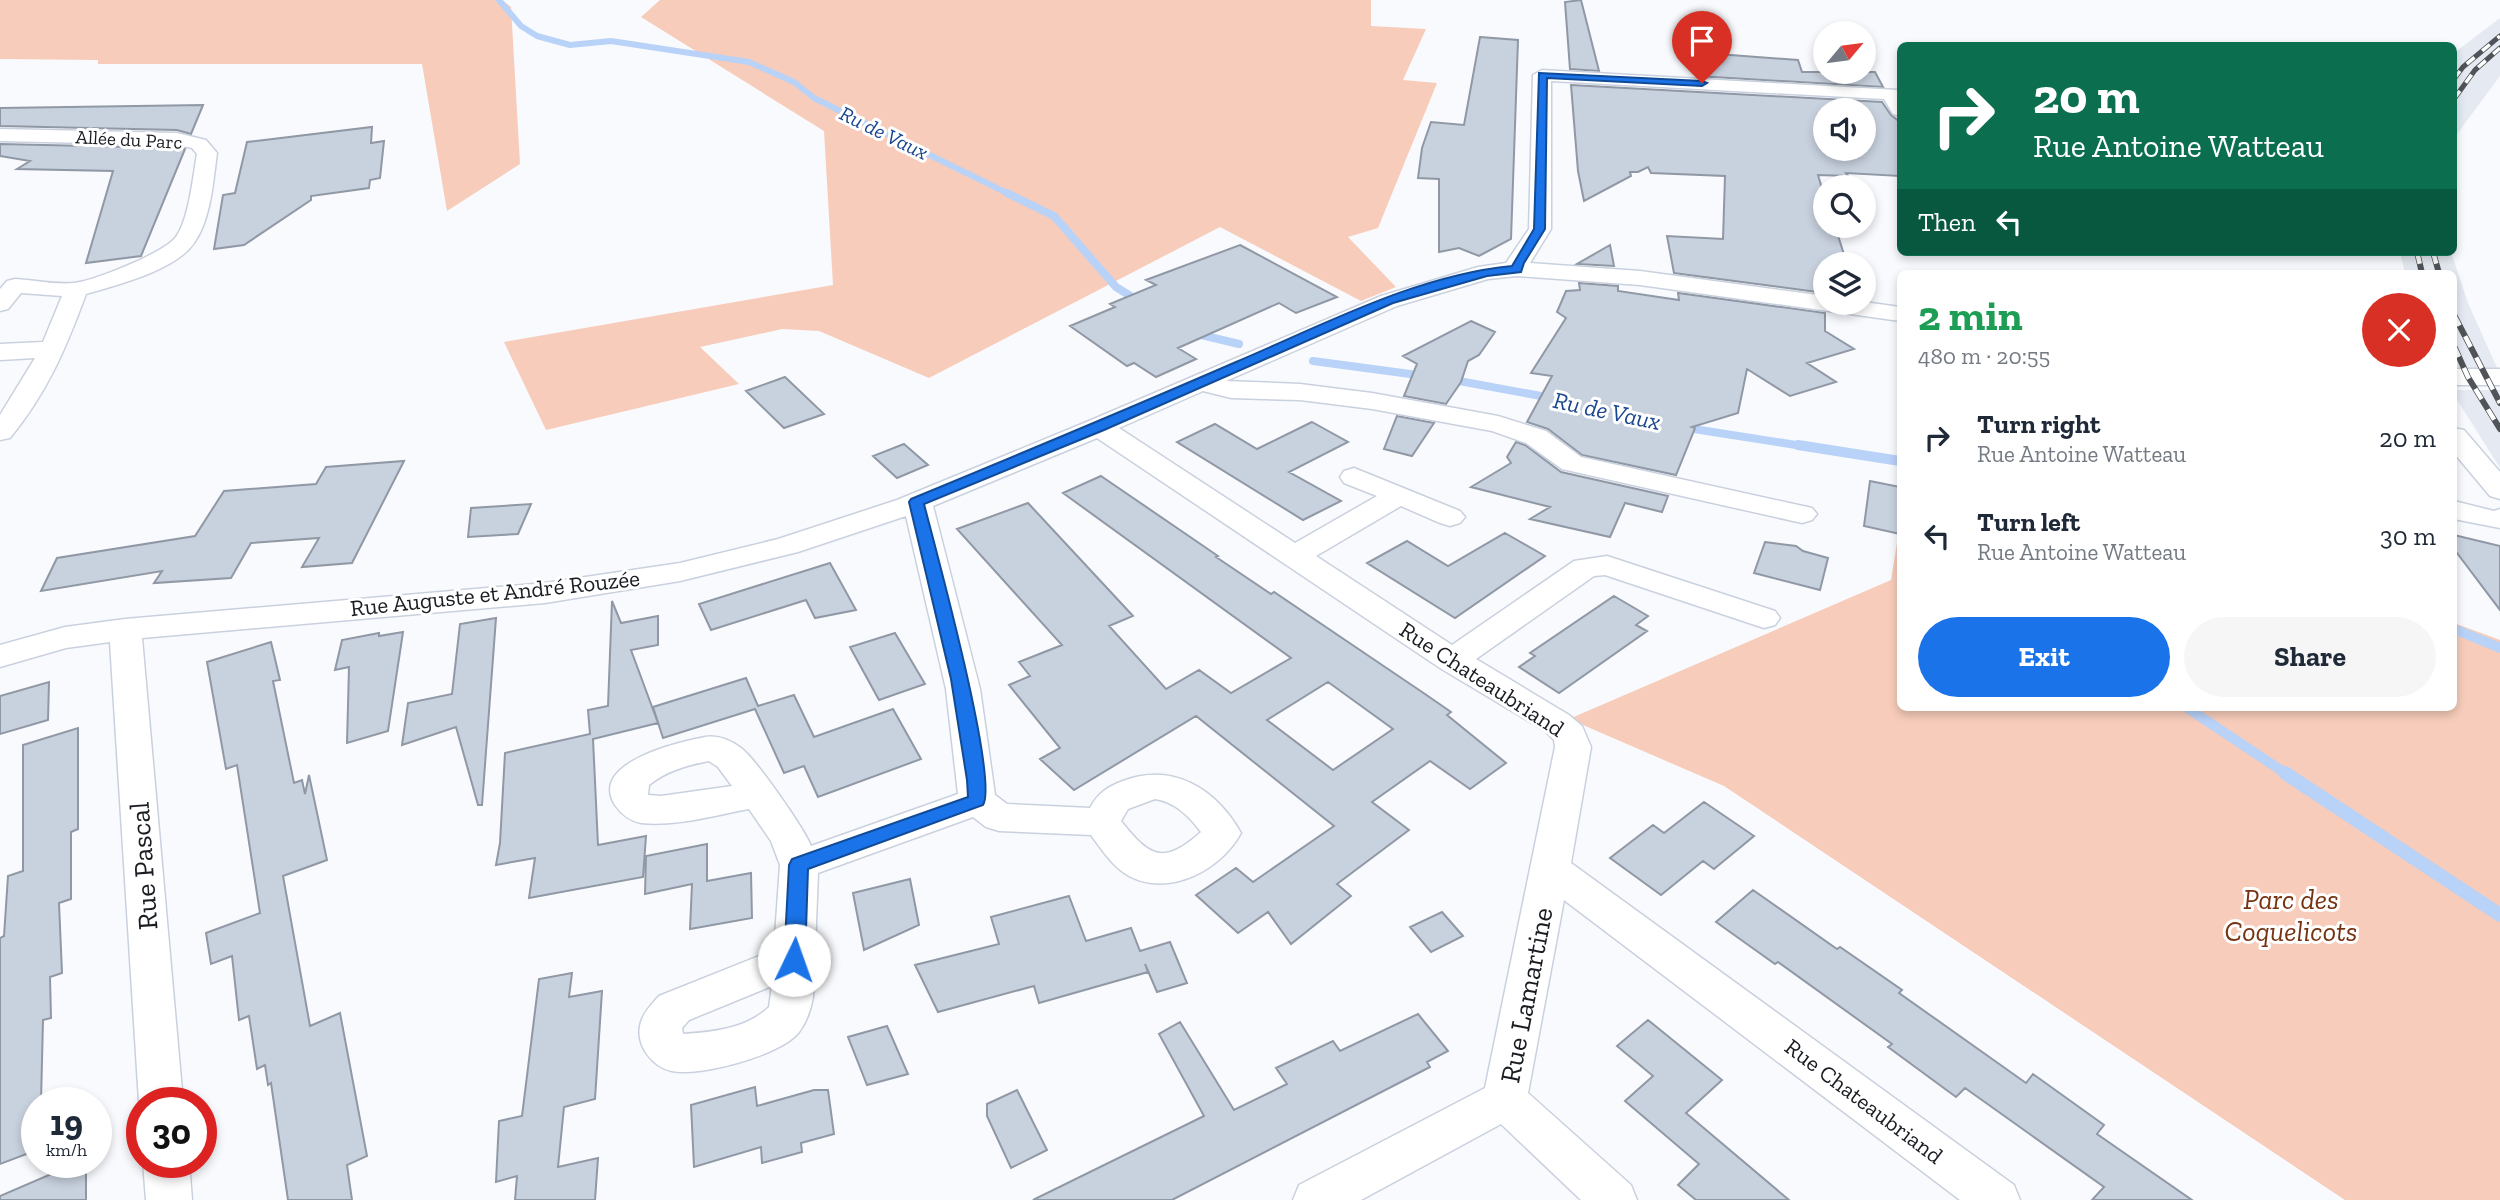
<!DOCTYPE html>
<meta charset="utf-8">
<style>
body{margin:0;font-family:"Zilla Slab",serif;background:#f6f6f7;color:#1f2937;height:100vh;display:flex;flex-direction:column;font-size:26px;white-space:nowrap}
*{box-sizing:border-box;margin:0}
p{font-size:23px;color:#747a83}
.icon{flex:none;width:38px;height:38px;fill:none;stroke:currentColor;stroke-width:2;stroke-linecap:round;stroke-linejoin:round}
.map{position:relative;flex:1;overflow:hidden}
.drawer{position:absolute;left:1897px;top:270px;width:560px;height:441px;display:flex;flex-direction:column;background:#fff;border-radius:10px;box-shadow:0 4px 10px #0003}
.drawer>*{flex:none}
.hud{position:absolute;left:1897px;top:42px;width:560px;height:214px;border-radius:10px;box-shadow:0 4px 10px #0003;background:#0b6e4f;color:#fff;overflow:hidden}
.needle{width:46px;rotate:61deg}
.buttons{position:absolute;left:1813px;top:21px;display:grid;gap:14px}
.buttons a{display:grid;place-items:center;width:63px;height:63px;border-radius:50%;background:#fff;box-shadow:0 4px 10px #0003;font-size:35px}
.speed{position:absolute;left:21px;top:1087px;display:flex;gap:14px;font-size:35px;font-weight:700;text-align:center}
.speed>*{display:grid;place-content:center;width:91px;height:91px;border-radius:50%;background:#fff;box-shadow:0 4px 10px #0003;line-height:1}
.speed small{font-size:18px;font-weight:400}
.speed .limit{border:10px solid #d22;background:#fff;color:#111}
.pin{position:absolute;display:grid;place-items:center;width:60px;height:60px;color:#fff;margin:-72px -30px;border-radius:50% 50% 50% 0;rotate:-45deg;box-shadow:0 0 7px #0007}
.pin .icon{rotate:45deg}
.me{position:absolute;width:77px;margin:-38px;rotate:3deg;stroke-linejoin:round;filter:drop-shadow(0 0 5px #0008)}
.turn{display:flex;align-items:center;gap:24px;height:147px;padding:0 21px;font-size:32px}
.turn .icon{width:91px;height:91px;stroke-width:2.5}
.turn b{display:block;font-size:49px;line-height:60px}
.then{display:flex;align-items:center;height:66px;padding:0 21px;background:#0003;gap:14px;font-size:26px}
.round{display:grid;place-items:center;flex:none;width:74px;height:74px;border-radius:37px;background:#f6f6f7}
.summary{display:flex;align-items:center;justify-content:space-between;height:119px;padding:0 21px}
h1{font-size:42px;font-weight:800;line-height:52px;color:#1e9e55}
.action{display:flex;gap:14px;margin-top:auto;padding:14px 21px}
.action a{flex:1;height:80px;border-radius:42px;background:#1a73e8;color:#fff;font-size:28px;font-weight:800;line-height:80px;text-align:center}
.action a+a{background:#f6f6f7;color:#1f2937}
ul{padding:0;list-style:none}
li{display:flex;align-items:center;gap:21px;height:98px;padding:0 21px}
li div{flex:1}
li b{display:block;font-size:26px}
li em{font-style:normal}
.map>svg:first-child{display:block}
</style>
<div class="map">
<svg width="2500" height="1200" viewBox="0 0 2500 1200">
<rect width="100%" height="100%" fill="#f9fafd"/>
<!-- built -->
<path fill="#e5eaf2" d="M2500,18V76L2454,138V53Z
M2400,252H2451L2468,303L2498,370H2454V273H2405Z
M2454,390H2500V468L2454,395Z"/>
<!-- green -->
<path fill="#f7ccba" d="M0,0H502L511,7L520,164L447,211L422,64H98V60L0,59Z
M660,0H1371V26L1426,29L1403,80L1437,83L1378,228L1348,237L1396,287L1361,301L1220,227L929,378L819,331L782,329L700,347L739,384L546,430L504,342L833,285L824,131L641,17Z
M1900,524V707H2454V623L2500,640V1200H2345L1724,786L1569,719L1891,580Z"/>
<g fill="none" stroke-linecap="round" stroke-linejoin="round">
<!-- stream-far3 -->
<path stroke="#b9d2f8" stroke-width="6" d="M499,0L521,26L537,36L570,45L611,41L749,62L794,82L814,98L1011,195"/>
<!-- stream-far2 -->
<path stroke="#b9d2f8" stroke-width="8" d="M1007,193L1054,216L1116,287L1140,302
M1193,333L1239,344
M1313,361L1425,376
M1448,379L1552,398
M1681,427L1809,447"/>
<!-- stream-far1 -->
<path stroke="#b9d2f8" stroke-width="10" d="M1798,445L1900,461
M2454,629L2500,648
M2186,707L2288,775"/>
<!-- stream -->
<path stroke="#b9d2f8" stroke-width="14" d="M2285,773L2500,915"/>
</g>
<!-- building -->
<path fill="#c8d1de" stroke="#9098a5" stroke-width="2" fill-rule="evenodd" d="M1581,0L1599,71L1570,69L1565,2Z
M1480,37L1518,40L1511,239L1479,256L1459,248L1439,252V179L1418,178L1422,148L1431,122L1464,125Z
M1691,52L1798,60L1802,72H1875L1883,87L1697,76Z
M1571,85L1882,102L1891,115L1900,122V176L1846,173L1848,176L1818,175L1825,198V226H1835L1847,264H1825V293L1674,273L1667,236L1723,239L1725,176L1651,173L1648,167L1638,172H1630L1631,176L1584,201L1578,171ZM1825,110H1864V149H1825Z
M203,105L191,134L177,130L0,126V108Z
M372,127L371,143L384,141L380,178L370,180L369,188L311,196V200L244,245L214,249L223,195L235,193L247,142Z
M0,144L177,148L185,149L141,256L86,263L113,171L17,169L30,161L0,156Z
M1240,245L1337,297L1296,313L1279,303L1178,348L1196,359L1156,377L1134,363L1127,366L1070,326L1115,307L1110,304L1156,285L1146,280Z
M1610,245L1614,266L1577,264Z
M1579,283L1618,286V291L1679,300L1678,293L1825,313V331L1854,349L1807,363L1836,382L1790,396L1747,369L1738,413L1692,427L1695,428L1676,475L1582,455L1548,429L1527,422L1552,376L1531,373L1566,318L1557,312L1566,291L1580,290Z
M1471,321L1495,332L1479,355L1468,361L1461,382L1446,404L1404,396L1417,364L1403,356Z
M785,377L824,414L784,428L746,391Z
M1397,416L1434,423L1412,456L1384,449Z
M1312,422L1348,442L1289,472L1341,501L1303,520L1177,442L1215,424L1257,449Z
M1516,442L1525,445L1561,472L1668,496L1662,512L1625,503L1610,537L1530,519L1550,507L1471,487L1511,463L1507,457Z
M904,444L928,465L897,478L873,456Z
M404,461L352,563L302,567L319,538L251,543L231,578L154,583L162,571L41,591L57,558L195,536L224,491L316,484L326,467Z
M1101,476L1218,556L1216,557L1271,594L1274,592L1425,694L1451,712L1447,715L1506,763L1470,789L1430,761L1372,802L1409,830L1337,884L1351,896L1291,944L1268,912L1238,933L1196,895L1236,868L1253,882L1334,826L1196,716L1074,790L1040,759L1060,748L1009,685L1030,676L1019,662L1062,645L957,529L1028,503L1133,616L1109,626L1166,689L1199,670L1231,693L1291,658L1063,493ZM1328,682L1393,729L1333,770L1267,720Z
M1870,481L1900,487V534L1864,526Z
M531,504L518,534L468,537L471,508Z
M1505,533L1545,556L1455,618L1367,563L1407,541L1448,566Z
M2454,535L2500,546V610L2454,549Z
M1765,542L1796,546L1803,551L1828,558L1820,590L1754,573Z
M830,563L856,610L815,618L806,600L711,630L699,604Z
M1614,596L1648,616L1636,625L1647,631L1559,693L1519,667L1535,656L1530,653Z
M612,601L621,623L658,616V645L631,650L658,723L593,739L598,845L646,836L643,877L529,898L535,858L496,865L500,843L505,753L590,734L588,710L608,706Z
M496,618L482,805H478L456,727L402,745L408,703L452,694L460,624Z
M403,632L388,731L347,743L349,667L335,670L342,640L379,633V636Z
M895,633L925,684L879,700L850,647Z
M271,642L280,680L273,681L294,783L302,780L305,794L309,775L327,860L283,876L310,1026L340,1013L367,1156L347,1165L352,1200H288L271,1083L268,1085L265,1065L257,1069L249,1016L239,1020L232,956L211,964L206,933L260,913L237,765L226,769L207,662Z
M746,678L758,706L794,695L814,737L893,709L921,759L818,797L804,766L784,773L755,709L663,738L653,707Z
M49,682L48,720L0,734V696Z
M78,728V829L71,832V899L59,903L62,973L50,977L51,1018L43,1020L41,1102H37V1150L0,1164V938L4,936L8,876L23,871V745Z
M1704,802L1754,836L1714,869L1703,861L1661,895L1610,858L1653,825L1664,833Z
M707,844V881L751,873L752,918L690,929L692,884L645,894L646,856Z
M910,879L919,925L864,950L853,893Z
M1753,890L1837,949L1840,947L1902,990L1899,993L2026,1083L2033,1074L2104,1125L2097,1134L2192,1200H2092L2104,1187L1965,1088L1956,1097L1888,1047L1892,1044L1778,962L1775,964L1716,922Z
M1069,896L1086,941L1131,928L1140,951L1170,942L1187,983L1157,992L1145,964L1148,972L1039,1003L1034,986L938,1012L915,965L999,944L991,917Z
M1442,912L1463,936L1431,952L1410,927Z
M572,973L569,997L602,991L595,1099L564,1107L558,1167L598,1158L595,1200H515L517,1176L496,1182L499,1121L522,1116L539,979Z
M1418,1014L1448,1051L1427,1062L1430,1067L1172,1200H1033L1204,1116L1159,1034L1180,1022L1234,1110L1287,1084L1276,1068L1333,1041L1340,1051Z
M1648,1020L1722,1080L1686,1113L1789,1200H1696L1678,1185L1699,1164L1625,1101L1653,1076L1617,1046Z
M887,1026L908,1074L867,1085L848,1037Z
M755,1087L757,1106L814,1090H828L834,1134L801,1143L802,1152L762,1163L761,1147L694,1167L691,1105Z
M1017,1090L1047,1150L1011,1168L987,1116V1104Z
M79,1162H86V1200H0V1196Z"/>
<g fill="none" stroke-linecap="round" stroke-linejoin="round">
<!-- street casing -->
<g stroke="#c9d1df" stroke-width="3">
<path id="street" d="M1542,70L1897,90L1900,96V116L1893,114L1884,99L1551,81V229L1530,263L1640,271L1825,296V303L1864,302L1900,307V321L1640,285L1517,276L1488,279L1397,306L1226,381L1300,384L1372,393L1498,416L1546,431L1581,457L1812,508L1817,514L1812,520L1802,523L1562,469L1526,443L1492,431L1372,409L1300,400L1231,398L1203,391L1119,428L1295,543L1377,496L1344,483L1340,477L1344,471L1354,468L1460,511L1465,517L1460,523L1450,526L1440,523L1401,506L1316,556L1452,645L1574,561L1607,556L1775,611L1780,618L1775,625L1764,628L1605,575L1594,576L1476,659L1569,715L1582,726L1591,747L1571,863L2014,1185L2020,1200H1960L1564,900L1528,1093L1631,1185L1637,1200H1581L1501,1124L1361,1200H1293L1299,1185L1485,1088L1555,747L1554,740L1545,731L1440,668L1097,438L933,506L980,689L995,795L1007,804L1090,808C1098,793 1107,787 1123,781C1173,762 1216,789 1241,833C1220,871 1169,897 1129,876C1113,867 1102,850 1091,835L999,831L986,827L973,817L818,873L813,997C811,1009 806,1023 799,1032C782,1055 700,1077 672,1071C652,1067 634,1044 641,1022C644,1012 652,1004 659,996L774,950L780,865L771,841L749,809C715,815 676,827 641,823C630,821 622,815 615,805C588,762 680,742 705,737C718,735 730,740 741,748C755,758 804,828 811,846L958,794L946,689L906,516L798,552L680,581L545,603L142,638L183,1102H142V1108L139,1102L110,642L66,648L0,667V645L65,627L125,619L545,583L680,563L778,539L897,500L1089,421L1381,296L1478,267L1506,263L1529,229L1533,75ZM709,761L718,767L732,786L661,796L648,795L649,785C666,771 687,765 709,761ZM1155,799C1175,802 1189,816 1201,832C1164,865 1150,858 1121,821L1128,809ZM772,986L769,1007C746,1029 713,1032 683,1034L682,1028L689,1020Z
M0,129L177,133L206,140L217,153C213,182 211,219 194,243C176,270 117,285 86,294C66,348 47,393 10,438L0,440V415L35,358L0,360V344L43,342L62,296L21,293L8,309L0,311V289L7,281L15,279C34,280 55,285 74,283C94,281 164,253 176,237C189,219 193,176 197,154L192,148L177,145L0,141Z
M2454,369H2500V385H2454Z
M2454,428L2464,430L2500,472V499L2490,496L2454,453Z
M2454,501L2494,511L2500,509V528L2454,519Z
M143,1162H189L192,1200H146Z"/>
</g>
<!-- street -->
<use href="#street" fill="#fff" fill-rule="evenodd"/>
<!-- rail-far1 casing -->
<g stroke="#505357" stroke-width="5">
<path id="rail-far1" d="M2454,79L2463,67L2500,36
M2454,99L2475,70L2500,48"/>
</g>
<!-- rail casing -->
<g stroke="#505357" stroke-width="6">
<path id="rail" d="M2417,252L2422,273
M2433,252L2439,273
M2454,315L2500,403
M2454,346L2468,377L2500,429"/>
</g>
<!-- rail-far1 -->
<use href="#rail-far1" stroke="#fff" stroke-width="3.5" stroke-dasharray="10" stroke-linecap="butt"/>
<!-- rail -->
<use href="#rail" stroke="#fff" stroke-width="4.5" stroke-dasharray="12" stroke-linecap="butt"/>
</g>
<!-- route -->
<path fill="#1a73e8" stroke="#114b97" stroke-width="2" d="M1539,73L1702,81L1707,83L1702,86L1547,78L1545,229L1524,263L1521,272L1487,276L1393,303L1104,430L924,504C935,547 999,779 983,805L808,869L805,960L802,966L794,969L787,966L784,960L789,865L792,859L968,797L967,780L951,679L909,502L911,499C1020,454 1128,409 1236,362C1323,325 1417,275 1512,266L1534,229Z"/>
<g text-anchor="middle" stroke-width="6" stroke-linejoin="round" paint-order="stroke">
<!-- far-street labels -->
<g font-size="19" fill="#191c21" stroke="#fff">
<text transform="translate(129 139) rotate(3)" y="7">Allée du Parc</text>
</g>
<!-- far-water labels -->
<g font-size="21" font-style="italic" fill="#19468e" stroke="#fff">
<text transform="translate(884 133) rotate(26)" y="7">Ru de Vaux</text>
</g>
<!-- street labels -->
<g font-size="23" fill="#191c21" stroke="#fff">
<text transform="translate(495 593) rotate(-6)" y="8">Rue Auguste et André Rouzée</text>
<text transform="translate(1482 679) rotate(33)" y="8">Rue Chateaubriand</text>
<text transform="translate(1864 1101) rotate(37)" y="8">Rue Chateaubriand</text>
</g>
<!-- water labels -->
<g font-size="24" font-style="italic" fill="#19468e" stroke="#fff">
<text transform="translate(1607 411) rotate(12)" y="8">Ru de Vaux</text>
</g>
<!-- near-street labels -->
<g font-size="28" fill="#191c21" stroke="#fff">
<text transform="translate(143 866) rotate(-94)" y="10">Rue Pascal</text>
<text transform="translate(1526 995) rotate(-79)" y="10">Rue Lamartine</text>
</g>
<!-- near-park labels -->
<g font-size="28" font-style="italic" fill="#763312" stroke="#fff">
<text x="2291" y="909">Parc des<tspan x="2291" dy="32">Coquelicots</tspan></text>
</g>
</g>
</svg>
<div class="buttons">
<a><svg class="needle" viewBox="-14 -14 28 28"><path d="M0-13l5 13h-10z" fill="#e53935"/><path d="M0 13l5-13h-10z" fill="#747a83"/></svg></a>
<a><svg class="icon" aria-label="sound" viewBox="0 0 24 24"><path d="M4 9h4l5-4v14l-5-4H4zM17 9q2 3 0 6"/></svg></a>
<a><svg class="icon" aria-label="search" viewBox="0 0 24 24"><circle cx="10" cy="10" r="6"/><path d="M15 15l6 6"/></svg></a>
<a><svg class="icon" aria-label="layers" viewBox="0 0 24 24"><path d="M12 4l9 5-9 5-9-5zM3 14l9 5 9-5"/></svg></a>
</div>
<div class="speed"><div>19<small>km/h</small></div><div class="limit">30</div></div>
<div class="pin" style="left:1702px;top:83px;background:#d93025"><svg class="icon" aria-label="arrive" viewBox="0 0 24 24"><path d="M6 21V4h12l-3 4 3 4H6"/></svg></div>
<svg class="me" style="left:794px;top:960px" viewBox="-20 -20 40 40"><circle r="19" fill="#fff"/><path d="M0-13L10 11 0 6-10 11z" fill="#1a73e8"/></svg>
<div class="hud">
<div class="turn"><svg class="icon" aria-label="right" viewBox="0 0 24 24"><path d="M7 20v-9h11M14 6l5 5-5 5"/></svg><div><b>20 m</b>Rue Antoine Watteau</div></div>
<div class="then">Then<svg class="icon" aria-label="left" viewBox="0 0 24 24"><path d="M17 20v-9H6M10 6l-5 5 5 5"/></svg></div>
</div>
<section class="drawer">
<div class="summary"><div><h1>2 min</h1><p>480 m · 20:55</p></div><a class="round" style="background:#d93025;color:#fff"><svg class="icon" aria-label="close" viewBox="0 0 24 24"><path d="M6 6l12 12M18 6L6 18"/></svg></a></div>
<ul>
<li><svg class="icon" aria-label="right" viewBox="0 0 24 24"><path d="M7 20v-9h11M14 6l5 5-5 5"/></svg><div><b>Turn right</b><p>Rue Antoine Watteau</p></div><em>20 m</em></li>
<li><svg class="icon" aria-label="left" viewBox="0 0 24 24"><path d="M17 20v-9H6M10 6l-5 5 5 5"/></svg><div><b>Turn left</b><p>Rue Antoine Watteau</p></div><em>30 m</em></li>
</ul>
<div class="action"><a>Exit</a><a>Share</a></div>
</section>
</div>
